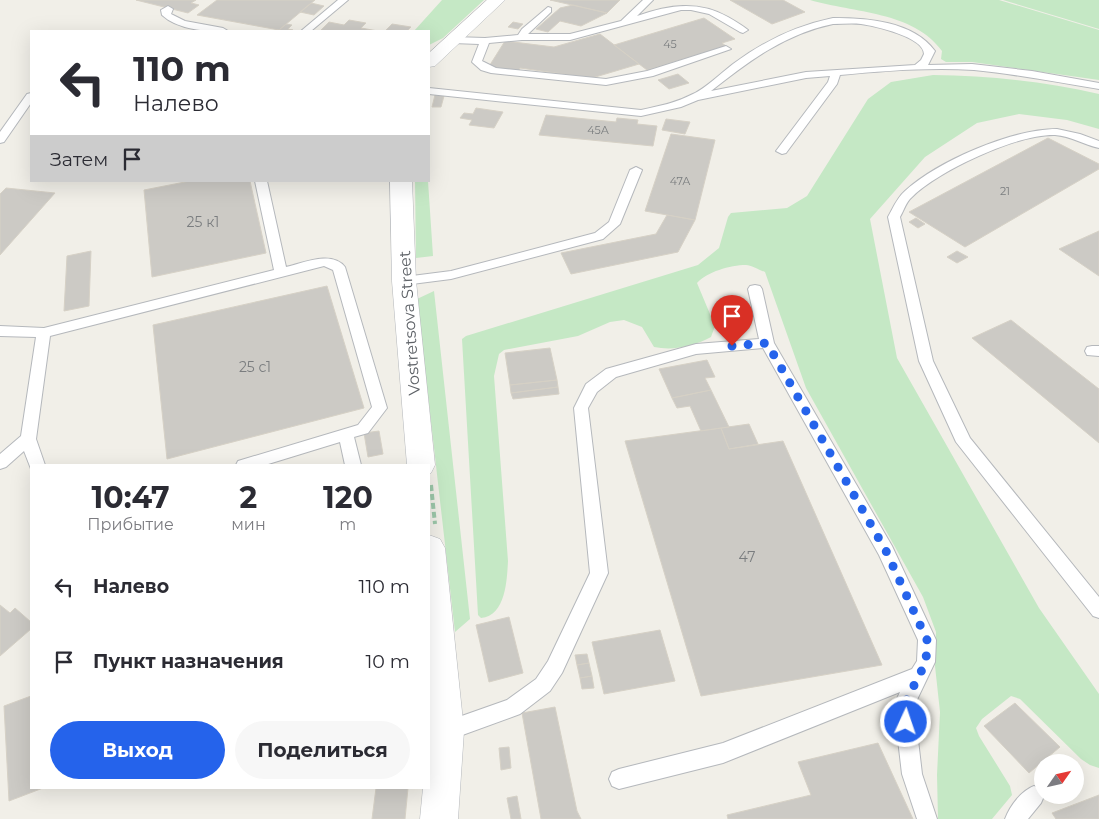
<!DOCTYPE html>
<html lang="ru">
<meta charset="utf-8">
<style>
body{margin:0;font-family:Montserrat,sans-serif;background:#f7f7f7;color:#2b2b33;height:100vh;display:flex;flex-direction:column;font-size:19px;white-space:nowrap}
*{box-sizing:border-box;margin:0}
p{font-size:16px;color:#7c7c81}
.icon{flex:none;width:28px;height:28px;fill:none;stroke:currentColor;stroke-width:2;stroke-linecap:round;stroke-linejoin:round}
.map{position:relative;flex:1;overflow:hidden}
.drawer{position:absolute;left:30px;top:464px;width:400px;height:325px;display:flex;flex-direction:column;background:#fff;border-radius:0px;box-shadow:0 5px 20px #0002}
.drawer>*{flex:none}
.banner{position:absolute;left:30px;top:30px;width:400px;height:152px;border-radius:0px;box-shadow:0 5px 20px #0002;background:#fff;color:#2b2b33;overflow:hidden}
.needle{width:32px;rotate:56deg}
.controls{position:absolute;left:1034px;top:754px;display:grid;gap:10px}
.controls a{display:grid;place-items:center;width:50px;height:50px;border-radius:50%;background:#fff;box-shadow:0 5px 20px #0002;font-size:25px}
.pin{position:absolute;display:grid;place-items:center;width:42px;height:42px;color:#fff;margin:-51px -21px;border-radius:50% 50% 50% 0;rotate:-45deg;box-shadow:0 0 5px #0007}
.pin .icon{rotate:45deg}
.me{position:absolute;width:55px;margin:-28px;rotate:3deg;stroke-linejoin:round;filter:drop-shadow(0 0 4px #0008)}
.turn{display:flex;align-items:center;gap:18px;height:105px;padding:0 20px;font-size:22px}
.turn .icon{width:65px;height:65px;stroke-width:2.5}
.turn b{display:block;font-size:35px;line-height:42px}
.then{display:flex;align-items:center;height:48px;padding:0 20px;background:#0003;gap:10px;font-size:19px}
.eta{display:flex;justify-content:space-evenly;align-items:center;height:85px;text-align:center}
.eta b{font-size:30px;font-weight:700;line-height:35px}
.primary-button{display:flex;gap:10px;margin-top:auto;padding:10px 20px}
.primary-button a{flex:1;height:58px;border-radius:30px;background:#2563eb;color:#fff;font-size:20px;font-weight:700;line-height:58px;text-align:center}
.primary-button a+a{background:#f7f7f7;color:#2b2b33}
ul{padding:0;list-style:none}
li{display:flex;align-items:center;gap:15px;height:75px;padding:0 20px}
li div{flex:1}
li b{display:block;font-size:19px}
li em{font-style:normal}
.map>svg:first-child{display:block}
</style>
<div class="map">
<svg width="1099" height="819" viewBox="0 0 1099 819">
<rect width="100%" height="100%" fill="#f1efe8"/>
<!-- green -->
<path fill="#c5e8c5" d="M442,0H484L443,38L429,45V31H414Z
M810,0H999L1099,30V80L972,62H946L941,59L942,51C913,11 854,13 810,0Z
M1003,0H1099V29Z
M933,75C989,76 1044,81 1099,94V129L1067,120L1019,114L977,123L925,157L870,219L897,358L1039,608L1099,694V768L1090,765L1081,759L1020,699L1011,696L982,719L976,728L979,736L1010,786L1012,795L992,819H938L937,775L940,712L935,666L936,632L923,597L806,388L765,272C759,270 751,265 746,265C730,265 707,272 697,283L715,326L711,337C694,346 674,351 654,347L642,327L624,320L610,322L578,336L504,350L499,354L494,376L508,561C507,579 506,616 481,618L478,615L462,339L466,336L698,265L719,248L728,217L731,213L787,208L807,196L868,99L891,82Z
M415,181H428L433,256L416,258Z
M434,291L470,619L455,632L417,299Z"/>
<!-- building -->
<path fill="#cccac5" stroke="#d6d1c6" d="M136,0H196L191,3L199,5L188,13Z
M217,0H315L279,30L197,15Z
M550,0H620L607,13Z
M730,0H783L805,12L772,24Z
M311,3L324,6L314,15L300,12Z
M573,5L607,13L581,26L560,21L548,32L536,29L560,8Z
M704,18L735,39L722,43L726,46L647,70L614,45Z
M349,20L366,23L361,28L378,31H320L329,22L344,25Z
M513,22L523,24L518,29L508,27Z
M286,24L292,25L288,29L293,30L278,31Z
M392,24L411,27L407,31H385Z
M600,34L639,64L592,78L520,68L518,72L488,68L505,41L554,47Z
M678,74L689,83L669,89L658,80Z
M435,95L444,96L441,107H432Z
M476,108L503,112L494,128L469,125L472,120L460,118L464,113L473,114Z
M546,115L616,122L617,118L638,120L637,124L657,126L653,146L539,135Z
M666,119L690,122L685,134L662,130Z
M671,134L715,140L695,220L645,211Z
M1048,138L1099,164V169L965,247L909,212Z
M190,181H250L266,253L152,277L144,190Z
M6,188L55,193L0,255V194Z
M667,215L695,220L678,252L571,274L561,253L656,234Z
M916,218L925,224L918,228L909,222Z
M1099,231V276L1059,249Z
M91,251L89,306L64,311L67,256Z
M957,251L968,257L957,263L947,257Z
M327,286L364,408L167,459L153,325Z
M1011,320L1099,389V443L972,338Z
M550,348L557,380L510,385L505,353Z
M707,360L715,377L705,378L711,390L672,398L659,369Z
M557,380L558,387L511,393L510,385Z
M558,387L559,394L513,399L511,393Z
M711,390L729,427L701,431L690,406L677,408L672,398Z
M749,424L758,444L729,449L721,428Z
M721,428L729,449L783,441L882,665L701,696L625,441Z
M379,431L383,454L368,457L364,433Z
M0,605L10,613L15,608L31,622V629L0,656Z
M509,617L523,673L489,682L476,625Z
M660,630L675,681L604,694L592,642Z
M587,654L589,663L577,665L575,655Z
M589,663L592,676L580,678L577,665Z
M592,676L594,688L582,689L580,678Z
M31,696V788H43L9,801L4,706Z
M1015,703L1060,747L1029,773L984,726Z
M555,707L577,811L581,819H541L522,713Z
M878,743L913,819H728L727,815L811,795L798,762Z
M509,747L511,768L501,770L499,748Z
M376,788H408L405,819H372Z
M1099,795V819H1056L1052,813Z
M517,796L521,819H511L507,798Z"/>
<g fill="none" stroke-linecap="round" stroke-linejoin="round">
<!-- lane casing -->
<g stroke="#b5b8bc" stroke-width="2">
<path id="lane" d="M338,0H348L311,31H301Z
M643,0H653L637,16C668,5 698,0 728,17C735,21 742,25 748,30L743,33L740,32L709,14L691,10H681L570,40H522L489,43L482,61L496,68L606,79L647,71L726,46L731,49L653,76L606,85L491,73L481,70L472,62L479,44L453,43L448,40L453,37L485,38L518,35L522,29L548,7L551,8V12L528,34H570L621,21Z
M168,6L173,9L171,14L185,21L223,28L228,31C208,32 178,30 162,15L161,10Z
M833,18C867,18 913,21 935,51L928,65L972,64L1032,71L1099,83V89C1057,82 1016,74 974,70C930,67 883,71 840,75L837,84L786,153L782,154L776,151L828,82L830,76L806,78L698,100L681,107L641,116L429,94V88L641,110C659,106 676,103 693,94C706,88 720,74 733,64C764,41 795,26 833,18ZM833,24C842,24 852,23 861,24C875,26 924,37 924,54L921,60L915,65L806,72L711,91C749,61 785,34 833,24Z
M31,93V103L4,142L0,143V132L27,94Z
M1057,129L1080,134L1099,141V148C1084,145 1071,136 1055,135C1017,134 938,171 912,197C906,202 904,210 900,217L933,361L970,438L1099,597V618L1093,616L956,442L919,361L888,217C893,208 897,198 905,191C938,161 1012,129 1057,129Z
M636,167L642,170L620,224L603,239L451,279L404,285L397,281L404,277L451,271L595,233L609,222L630,170Z
M255,181H267L286,267C303,263 332,250 345,267L387,408L368,433L354,437L361,465H345L340,442L265,465H236L238,461L358,425L372,407L333,270L324,266L50,336L36,439L45,465H31V469L24,451L6,467L0,469V454L21,436L36,337L0,336V326L44,328L274,270Z
M755,285L760,286L762,289L774,343L892,546L936,640L935,662L914,706L922,774L937,819H917L902,774L894,705L900,692L723,763L619,789L612,786L609,779L612,772L619,769L723,743L912,669L917,661L918,640L879,555L763,348L696,354L616,377L597,392L588,408L608,573L562,673L550,691L520,714L446,741L439,738L436,731L439,724L507,700L536,679L548,661L590,573L574,408L586,384L606,369L696,344L759,339L748,289L750,286Z
M1092,346H1099V356L1087,355L1085,351L1087,347Z
M1034,786L1041,789L1044,796L1041,803L1028,819H1005C1010,806 1021,791 1034,786Z"/>
</g>
<!-- street casing -->
<g stroke="#b5b8bc" stroke-width="1">
<path id="street" d="M487,0H505L435,66L429,67V53Z
M390,181H412L416,281L435,465L431,473L429,474V465H407L392,281Z
M429,535L440,539L445,548L464,731L458,819H420L423,788H429Z"/>
</g>
<!-- path -->
<path stroke="#9cc7a9" stroke-width="4" stroke-dasharray="6 3" stroke-linecap="butt" d="M431,485L435,524"/>
<!-- lane -->
<use href="#lane" fill="#fff" fill-rule="evenodd"/>
<!-- street -->
<use href="#street" fill="#fff" fill-rule="evenodd"/>
</g>
<g fill="none" stroke-linecap="round" stroke-linejoin="round">
<!-- route -->
<path stroke="#2563eb" stroke-width="9" stroke-dasharray="0 16.2" d="M732,346L767,343L886,551L927,640L926,662L904,705L906,722"/>
</g>
<g text-anchor="middle" stroke-width="4.5" stroke-linejoin="round" paint-order="stroke">
<!-- far-number labels -->
<g font-size="11" fill="#7a7d7f">
<text x="670" y="48">45</text>
<text x="598" y="134">45А</text>
<text x="680" y="185">47А</text>
<text x="1005" y="195">21</text>
</g>
<!-- number labels -->
<g font-size="14" fill="#7a7d7f">
<text x="203" y="227">25 к1</text>
<text x="255" y="372">25 с1</text>
<text x="747" y="562">47</text>
</g>
<!-- street labels -->
<g font-size="16" fill="#5f6368" stroke="#fff">
<text transform="translate(409 323) rotate(-94)" y="6">Vostretsova Street</text>
</g>
</g>
</svg>
<div class="controls">
<a><svg class="needle" viewBox="-14 -14 28 28"><path d="M0-13l5 13h-10z" fill="#e53935"/><path d="M0 13l5-13h-10z" fill="#7c7c81"/></svg></a>
</div>
<div class="pin" style="left:732px;top:346px;background:#d93025"><svg class="icon" aria-label="arrive" viewBox="0 0 24 24"><path d="M6 21V4h12l-3 4 3 4H6"/></svg></div>
<svg class="me" style="left:906px;top:722px" viewBox="-20 -20 40 40"><circle r="17" fill="#2563eb" stroke="#fff" stroke-width="3"/><path d="M0-11L8 9 0 5-8 9z" fill="#fff"/></svg>
<div class="banner">
<div class="turn"><svg class="icon" aria-label="left" viewBox="0 0 24 24"><path d="M17 20v-9H6M10 6l-5 5 5 5"/></svg><div><b>110 m</b>Налево</div></div>
<div class="then">Затем<svg class="icon" aria-label="arrive" viewBox="0 0 24 24"><path d="M6 21V4h12l-3 4 3 4H6"/></svg></div>
</div>
<section class="drawer">
<div class="eta">
<div><b>10:47</b><p>Прибытие</p></div>
<div><b>2</b><p>мин</p></div>
<div><b>120</b><p>m</p></div>
</div>
<ul>
<li><svg class="icon" aria-label="left" viewBox="0 0 24 24"><path d="M17 20v-9H6M10 6l-5 5 5 5"/></svg><div><b>Налево</b></div><em>110 m</em></li>
<li><svg class="icon" aria-label="arrive" viewBox="0 0 24 24"><path d="M6 21V4h12l-3 4 3 4H6"/></svg><div><b>Пункт назначения</b></div><em>10 m</em></li>
</ul>
<div class="primary-button"><a>Выход</a><a>Поделиться</a></div>
</section>
</div>
